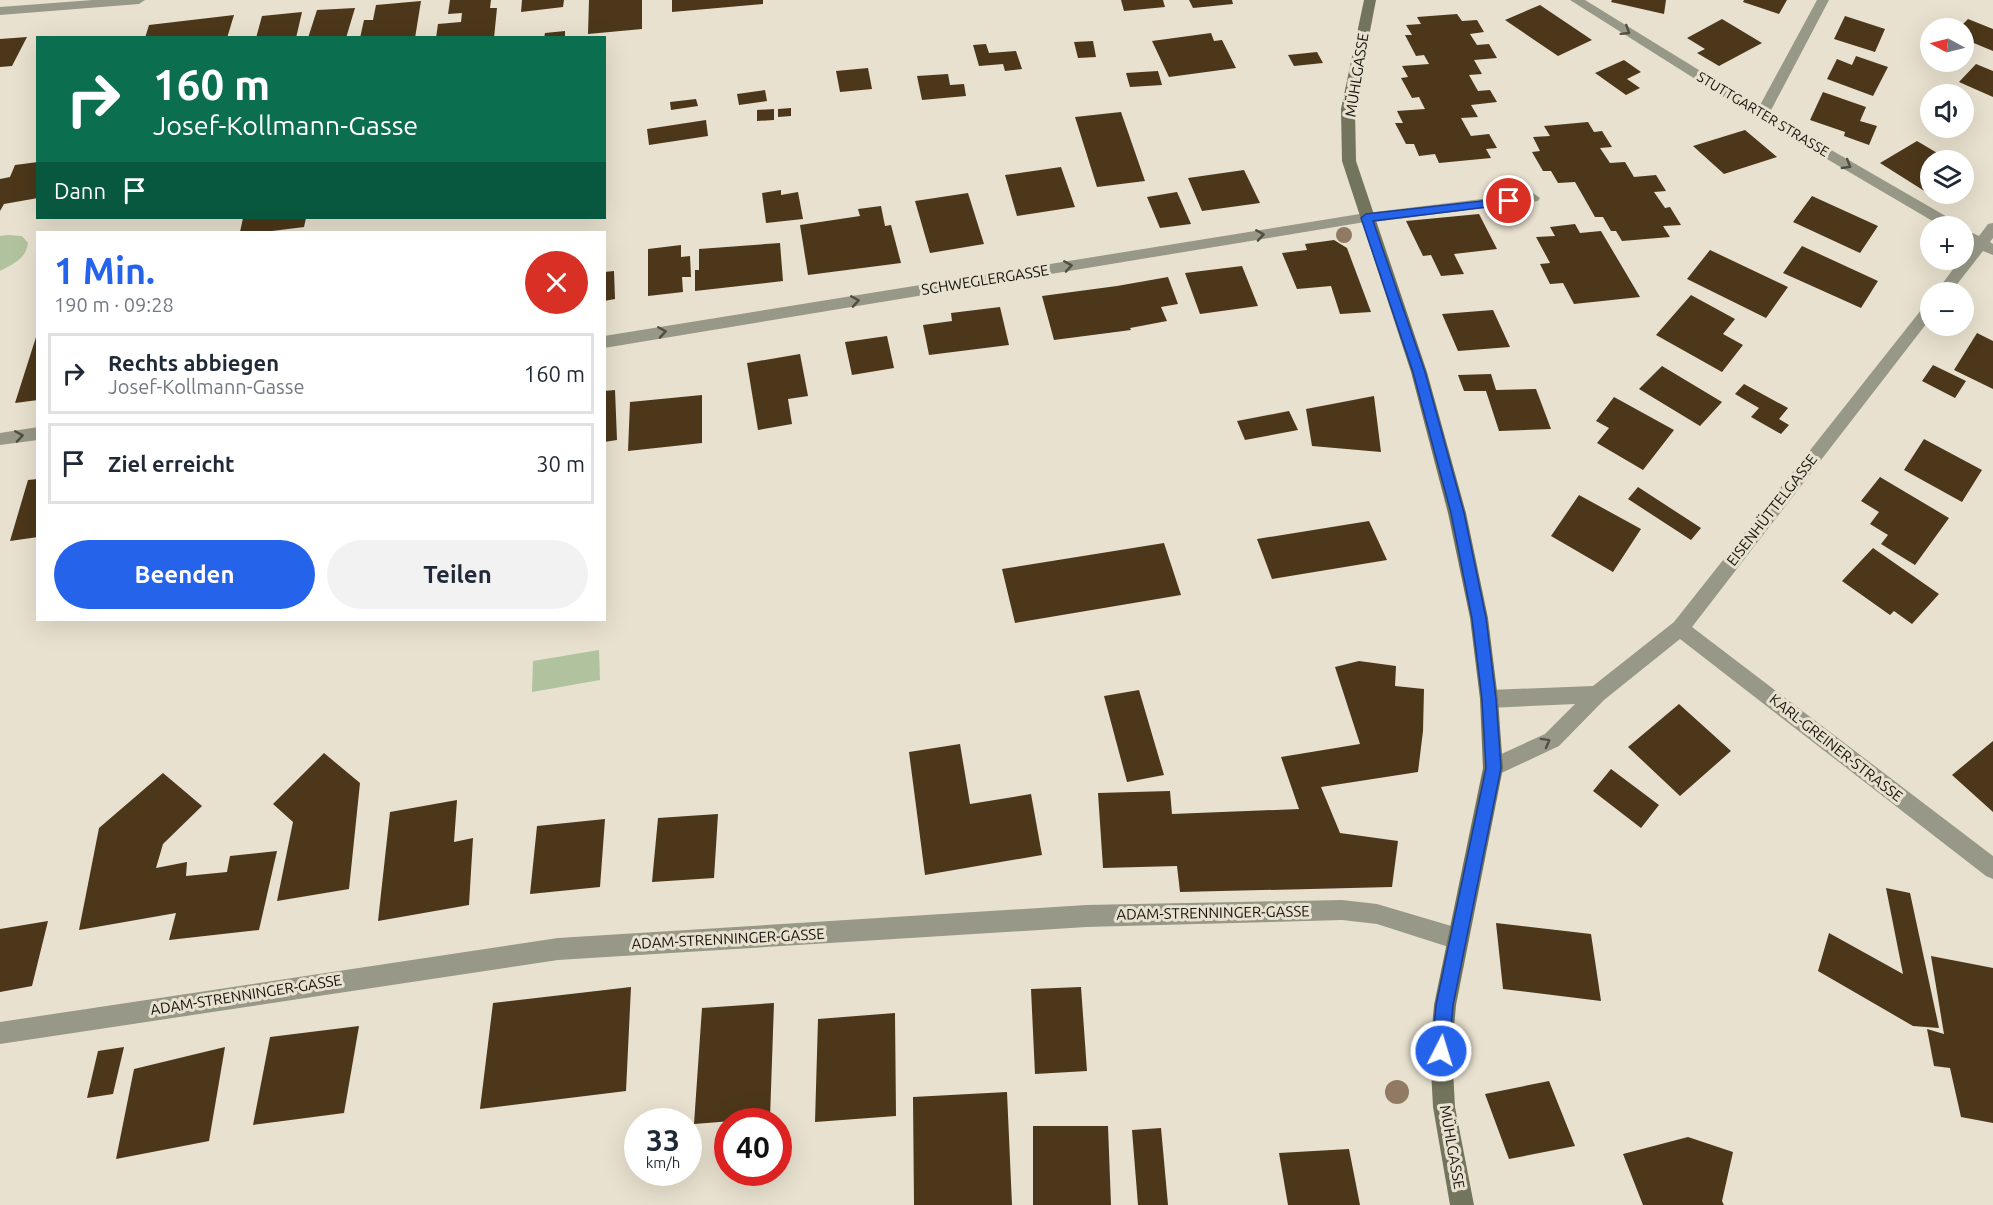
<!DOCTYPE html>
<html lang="de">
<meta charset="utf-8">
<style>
body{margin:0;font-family:Ubuntu,sans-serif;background:#f2f2f3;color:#1f2937;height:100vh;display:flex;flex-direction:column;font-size:22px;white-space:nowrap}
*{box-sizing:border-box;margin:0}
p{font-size:20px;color:#747a83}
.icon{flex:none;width:33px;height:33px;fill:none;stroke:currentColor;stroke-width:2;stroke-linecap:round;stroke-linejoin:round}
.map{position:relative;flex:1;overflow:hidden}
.side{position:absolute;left:36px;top:231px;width:570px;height:390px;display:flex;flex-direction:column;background:#fff;border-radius:0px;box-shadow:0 6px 24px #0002}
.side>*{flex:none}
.hud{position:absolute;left:36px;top:36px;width:570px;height:183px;border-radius:0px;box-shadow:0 6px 24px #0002;background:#0b6e4f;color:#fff;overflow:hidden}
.needle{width:39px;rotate:277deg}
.buttons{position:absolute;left:1920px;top:18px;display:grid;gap:12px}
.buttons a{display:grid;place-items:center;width:54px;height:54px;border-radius:50%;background:#fff;box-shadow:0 6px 24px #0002;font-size:30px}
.speed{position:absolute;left:624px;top:1108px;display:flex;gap:12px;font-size:30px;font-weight:700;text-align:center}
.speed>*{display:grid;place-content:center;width:78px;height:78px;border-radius:50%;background:#fff;box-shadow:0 6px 24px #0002;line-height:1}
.speed small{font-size:15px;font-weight:400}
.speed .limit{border:9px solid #d22;background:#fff;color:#111}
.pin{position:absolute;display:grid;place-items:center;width:51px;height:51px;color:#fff;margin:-26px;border:3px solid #fff;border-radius:50%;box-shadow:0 2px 6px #0007}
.me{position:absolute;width:66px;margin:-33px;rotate:5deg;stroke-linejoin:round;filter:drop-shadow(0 0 4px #0008)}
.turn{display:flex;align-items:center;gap:21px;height:126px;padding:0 18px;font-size:27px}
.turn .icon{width:78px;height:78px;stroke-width:2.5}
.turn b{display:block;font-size:42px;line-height:51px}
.then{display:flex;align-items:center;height:57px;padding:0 18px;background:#0003;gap:12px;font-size:22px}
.round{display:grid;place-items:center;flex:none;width:63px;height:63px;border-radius:32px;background:#f2f2f3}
.summary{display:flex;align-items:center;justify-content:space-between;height:102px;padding:0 18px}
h1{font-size:36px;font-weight:700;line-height:45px;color:#2563eb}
.button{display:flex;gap:12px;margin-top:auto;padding:12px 18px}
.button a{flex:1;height:69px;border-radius:36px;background:#2563eb;color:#fff;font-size:24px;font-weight:700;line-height:69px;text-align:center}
.button a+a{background:#f2f2f3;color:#1f2937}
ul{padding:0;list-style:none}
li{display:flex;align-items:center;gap:18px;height:81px;margin:0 12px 9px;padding:0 6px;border:3px solid #e0e1e3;border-radius:0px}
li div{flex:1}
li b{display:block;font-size:22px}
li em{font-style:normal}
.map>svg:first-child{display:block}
</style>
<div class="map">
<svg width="1993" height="1205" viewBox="0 0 1993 1205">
<rect width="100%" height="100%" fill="#e8e1cf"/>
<!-- water -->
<path fill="#b1c29e" d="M8,235L22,236L28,243C26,259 13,264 0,271V236Z
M599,650L600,680L532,692L533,661Z"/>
<!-- building -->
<path fill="#4c371a" d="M450,0H491L490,8H497L494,38H436L438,24L461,22L462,13L448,14Z
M522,0H564L563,7L521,12Z
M589,0H642V29L588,34Z
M672,0H763V4L672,12Z
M1121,0H1163L1165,7L1124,11Z
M1189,0H1232L1233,4L1193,8Z
M1612,0H1666L1664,14L1611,2Z
M1744,0H1787L1779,14L1743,2Z
M421,1L415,38H360L364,20H373L376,5Z
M1540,5L1592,40L1558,56L1505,20Z
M355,8L346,38H308L317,10Z
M302,12L296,38H256L262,16Z
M1457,14L1462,21L1477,20L1484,32L1470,34L1477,45L1489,44L1497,58L1474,60L1482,74L1469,75L1478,91L1490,90L1497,102L1471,105L1478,117L1461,118L1471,136L1489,134L1497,148L1486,149L1491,158L1439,163L1435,154L1419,156L1414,144H1406L1395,123H1403L1397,111L1425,109L1419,97L1412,98L1401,78L1408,77L1402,66L1429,64L1424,55L1416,56L1405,35H1412L1406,25L1421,24L1417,17Z
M234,15L227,38H145L149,25Z
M1845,16L1885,29L1875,52L1834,39Z
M1722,19L1762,43L1719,66L1697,53L1705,49L1687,38Z
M1968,19L1993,29V51L1964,39V28H1959Z
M565,31V38H544L545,33Z
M1211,33L1214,41L1222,40L1236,68L1169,77L1152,41Z
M27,37L12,66L0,67V39Z
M1093,41L1096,57L1078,58L1074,42Z
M986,44L989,53L1016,51L1022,69L1005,71L1003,64L979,66L973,45Z
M1317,52L1323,63L1294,66L1288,55Z
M1856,56L1888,67L1873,96L1827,79L1837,59L1852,65Z
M1624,60L1641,72L1627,79L1640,88L1626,95L1595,73Z
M1976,64L1993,71V97L1959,82Z
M868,68L872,89L840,92L836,71Z
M1158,71L1162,85L1130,87L1126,73Z
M948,74L950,85L964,84L966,96L922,100L917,76Z
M765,90L767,101L739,105L737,94Z
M1823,92L1866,107L1860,121L1877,126L1869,145L1844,136L1845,132L1810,120Z
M696,99L698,106L671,110L670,102Z
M791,108V116L778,117V109Z
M774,109V120L757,121V110Z
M1121,112L1145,181L1097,187L1075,117Z
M706,120L708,136L649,145L647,129Z
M1588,122L1594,132L1602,131L1612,147L1600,148L1610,163L1625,162L1634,177L1656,175L1666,191L1654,192L1665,208L1670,207L1681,225L1663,226L1670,237L1622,241L1616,231H1611L1603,217H1595L1575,182L1558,183L1551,171H1543L1532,152L1540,151L1533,137L1550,136L1544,126Z
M1745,130L1777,157L1724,174L1693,146Z
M1917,141L1949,160H1930V190L1926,192L1880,163Z
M38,162V198L4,204L0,211V179L10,177L15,165Z
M1061,167L1075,207L1017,216L1005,175Z
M1244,170L1260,203L1202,211L1188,178Z
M781,190V195L798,192L803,219L766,223L762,193Z
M1177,192L1191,224L1160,228L1147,197Z
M968,193L984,244L930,253L915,201Z
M1812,196L1878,226L1860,253L1793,222Z
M881,206L885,226L891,225L901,263L808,275L800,225L860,216L858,209Z
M1479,214L1497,249L1454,254L1464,274L1441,276L1431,255L1423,256L1406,221Z
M243,218H306L304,227L264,232H240Z
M1575,224L1580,233L1601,231L1640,297L1574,304L1563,283L1550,284L1540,264L1550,263L1536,237L1555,236L1550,227Z
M1334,240L1347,248L1371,312L1340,314L1331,286L1297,289L1282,253L1307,250L1305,244Z
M780,243L783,281L695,291V270H699V249Z
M681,245V257L690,256L691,277H682L683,292L648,296V249Z
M1802,246L1878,281L1861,308L1783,273Z
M1710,250L1788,287L1766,318L1687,279Z
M1242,266L1258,306L1200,314L1185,273Z
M614,271L615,299L604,301V272Z
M1168,277L1178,304L1161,307L1167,321L1130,328L1131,330L1054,340L1042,296L1117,286Z
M1691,295L1735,319L1723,334L1743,345L1722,372L1656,335Z
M1000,307L1009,345L929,355L923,325L952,321L951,313Z
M1493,310L1510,347L1458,351L1442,314Z
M1977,333L1993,341V389L1954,370Z
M37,334L38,400L15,403Z
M887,336L894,368L852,375L845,342Z
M800,354L808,396L788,399L792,424L758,430L747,363Z
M1933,365L1966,381L1955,398L1922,381Z
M1662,366L1722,402L1700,426L1639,389Z
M1491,374L1496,390L1536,389L1551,429L1499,431L1486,391H1464L1458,375Z
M1744,384L1788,408L1779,419L1789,425L1781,434L1751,417L1759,408L1735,394Z
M615,390L617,440L604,442V391Z
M702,395V443L628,451L630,402Z
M1374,396L1381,452L1312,446L1306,409Z
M1614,397L1674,430L1643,470L1597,443L1609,428L1596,421Z
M1289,411L1298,430L1245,440L1237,421Z
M1924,439L1982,470L1962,502L1904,470Z
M1880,477L1949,518L1915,565L1881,544L1888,535L1870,524L1879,512L1861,501Z
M38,479V537L10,541L28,480Z
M1638,487L1701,528L1691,540L1628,499Z
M1579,495L1641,529L1613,572L1551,536Z
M1369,521L1387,560L1272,579L1257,539Z
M1164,543L1181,595L1015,623L1002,569Z
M1873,548L1939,594L1912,624L1894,611L1890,615L1842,581Z
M1359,661L1396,666L1395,686L1424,689L1423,731L1418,772L1321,787L1340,833L1398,841L1392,887L1180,892L1177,866L1103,868L1098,793L1170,791L1172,814L1299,809L1281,757L1360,744L1335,667Z
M1139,690L1164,775L1127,782L1104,696Z
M1679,704L1731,751L1680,796L1628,747Z
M1993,741V812L1952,775Z
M960,744L970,804L1031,794L1042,855L925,875L909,752Z
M324,753L360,783L349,889L277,901L293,822L273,804Z
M1611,769L1659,805L1641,828L1593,791Z
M163,773L202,806L163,844L156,868L187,862L186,876L227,872L230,856L277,851L259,930L169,940L176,913L79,930L99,828Z
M457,800L454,842L473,838L469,905L378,921L390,812Z
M718,814L714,878L652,882L658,818Z
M605,819L600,887L530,894L537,826Z
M1886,888L1910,893L1939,1028L1913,1026L1818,971L1829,933L1903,974Z
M48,921L32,986L0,992V929Z
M1496,923L1591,934L1601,1001L1503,989Z
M1931,956L1993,968V1123L1961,1117L1950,1068L1934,1066L1927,1029L1944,1034Z
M631,987L626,1091L480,1109L493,1003Z
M1081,987L1087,1071L1035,1074L1031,989Z
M774,1003L770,1118L694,1124L702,1008Z
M895,1013L896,1116L815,1122L818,1019Z
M359,1026L344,1113L253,1125L270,1037Z
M124,1047L113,1094L87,1098L98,1051Z
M225,1047L209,1141L116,1159L134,1069Z
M1549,1081L1575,1146L1509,1159L1485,1094Z
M1007,1092L1012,1205H914L913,1097Z
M1033,1126H1108L1111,1205H1033Z
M1161,1128L1168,1205H1138L1132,1130Z
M1688,1137L1733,1152L1722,1201L1724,1205H1643L1623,1154Z
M1349,1149L1360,1205H1288L1279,1153Z"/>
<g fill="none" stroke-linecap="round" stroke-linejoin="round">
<!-- lane -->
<path fill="#979887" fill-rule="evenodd" d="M1533,193L1540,198L1538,201L1366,223L1359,218L1366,213Z"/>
<!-- street -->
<path fill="#979887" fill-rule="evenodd" d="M93,0H145L139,4L0,15V7Z
M1570,0H1585L1759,107L1817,0H1829L1769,114L1956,222L1958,226H1941L1757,118Z
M1366,213L1373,218L1371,221L604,348V336Z
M1993,223V238L1990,242L1993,244V255L1983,251L1951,292H1936L1960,260H1964V255L1972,245L1964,240V229L1979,236L1988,224Z
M1930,303V319L1692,627L1993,856V879L1986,876L1680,639L1604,700L1559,746L1493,777L1486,775L1483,768L1486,761L1545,734L1575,704L1489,708L1482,705L1480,699L1482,693L1489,690L1593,686L1674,622L1925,305Z
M38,427V440L0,445V433Z
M1342,900L1377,904L1458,928L1466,931L1469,939L1466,947L1458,950L1377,924L1342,920L1086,927L558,960L0,1044V1022L558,938L1086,905Z"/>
<!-- secondary -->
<path fill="#73745c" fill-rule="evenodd" d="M1364,0H1376L1355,109L1356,161L1427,372L1466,513L1488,618L1498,699L1503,768L1456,1005L1452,1051L1455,1107L1474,1205H1450L1433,1107L1430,1051L1434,1005L1483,768L1480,699L1470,618L1448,513L1411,372L1342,161L1341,109Z"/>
</g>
<!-- trees -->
<g fill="#917a63">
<circle cx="1344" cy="235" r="8"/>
<circle cx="1397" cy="1092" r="12"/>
</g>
<!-- one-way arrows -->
<defs><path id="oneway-chevron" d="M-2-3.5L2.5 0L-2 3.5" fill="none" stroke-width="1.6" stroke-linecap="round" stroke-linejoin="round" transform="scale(1.5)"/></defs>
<g stroke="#504f43">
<use href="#oneway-chevron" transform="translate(1626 31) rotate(32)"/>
<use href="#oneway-chevron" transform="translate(1847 165) rotate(31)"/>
<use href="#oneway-chevron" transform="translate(1260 235) rotate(-9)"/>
<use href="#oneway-chevron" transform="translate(1068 266) rotate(-9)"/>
<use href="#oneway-chevron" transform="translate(855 301) rotate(-9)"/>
<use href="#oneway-chevron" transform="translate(662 332) rotate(-9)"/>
<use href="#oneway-chevron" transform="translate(19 436) rotate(-9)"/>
<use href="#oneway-chevron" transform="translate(1546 742) rotate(-29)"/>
</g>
<!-- route -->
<path fill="#2563eb" stroke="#184099" stroke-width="1.5" d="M1509,198L1512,199V204L1373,221L1425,372L1464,513L1486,618L1496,699L1501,768L1453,1005L1449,1051L1447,1057L1441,1059L1435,1057L1432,1051L1436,1005L1486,768L1482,699L1472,618L1451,513L1413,372L1361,218L1366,214Z"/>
<g text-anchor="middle" stroke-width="6" stroke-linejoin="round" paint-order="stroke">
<!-- far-street labels -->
<g font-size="14" fill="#15130c" stroke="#e8e1cf">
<text transform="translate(1763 114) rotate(31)" y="5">STUTTGARTER STRASSE</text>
</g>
<!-- street labels -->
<g font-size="15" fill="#15130c" stroke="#e8e1cf">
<text transform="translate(1357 75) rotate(-81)" y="5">MÜHLGASSE</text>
<text transform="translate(985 280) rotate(-9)" y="5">SCHWEGLERGASSE</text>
<text transform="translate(1772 510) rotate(-52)" y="5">EISENHÜTTELGASSE</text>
<text transform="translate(1836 748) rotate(38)" y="5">KARL-GREINER-STRASSE</text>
<text transform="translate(1213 913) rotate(-1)" y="5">ADAM-STRENNINGER-GASSE</text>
<text transform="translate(728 939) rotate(-3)" y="5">ADAM-STRENNINGER-GASSE</text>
<text transform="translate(246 995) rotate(-9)" y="5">ADAM-STRENNINGER-GASSE</text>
<text transform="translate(1452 1147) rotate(80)" y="5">MÜHLGASSE</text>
</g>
</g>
</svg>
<div class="buttons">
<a><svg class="needle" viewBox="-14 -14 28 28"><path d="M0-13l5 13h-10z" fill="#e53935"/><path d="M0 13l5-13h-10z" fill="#747a83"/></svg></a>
<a><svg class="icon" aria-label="sound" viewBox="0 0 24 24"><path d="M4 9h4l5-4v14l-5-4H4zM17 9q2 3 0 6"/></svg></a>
<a><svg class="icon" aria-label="layers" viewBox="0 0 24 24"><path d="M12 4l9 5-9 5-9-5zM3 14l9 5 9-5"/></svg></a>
<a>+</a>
<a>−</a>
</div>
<div class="speed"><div>33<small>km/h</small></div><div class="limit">40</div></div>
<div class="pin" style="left:1509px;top:201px;background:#d93025"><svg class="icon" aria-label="arrive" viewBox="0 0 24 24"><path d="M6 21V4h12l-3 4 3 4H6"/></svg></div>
<svg class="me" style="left:1441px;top:1051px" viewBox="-20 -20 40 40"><circle r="17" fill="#2563eb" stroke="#fff" stroke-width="3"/><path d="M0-11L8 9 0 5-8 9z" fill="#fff"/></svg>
<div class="hud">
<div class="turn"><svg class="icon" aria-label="right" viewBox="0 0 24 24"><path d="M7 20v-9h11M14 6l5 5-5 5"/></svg><div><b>160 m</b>Josef-Kollmann-Gasse</div></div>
<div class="then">Dann<svg class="icon" aria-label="arrive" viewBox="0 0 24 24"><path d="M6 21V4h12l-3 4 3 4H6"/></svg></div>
</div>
<section class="side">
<div class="summary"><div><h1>1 Min.</h1><p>190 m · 09:28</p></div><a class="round" style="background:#d93025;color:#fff"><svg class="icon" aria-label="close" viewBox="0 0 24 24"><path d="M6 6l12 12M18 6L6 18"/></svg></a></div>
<ul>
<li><svg class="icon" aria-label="right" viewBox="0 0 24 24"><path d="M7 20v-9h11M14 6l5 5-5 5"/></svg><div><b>Rechts abbiegen</b><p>Josef-Kollmann-Gasse</p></div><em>160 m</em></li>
<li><svg class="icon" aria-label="arrive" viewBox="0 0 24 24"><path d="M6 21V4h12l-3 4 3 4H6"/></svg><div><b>Ziel erreicht</b></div><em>30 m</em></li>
</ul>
<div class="button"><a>Beenden</a><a>Teilen</a></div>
</section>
</div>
